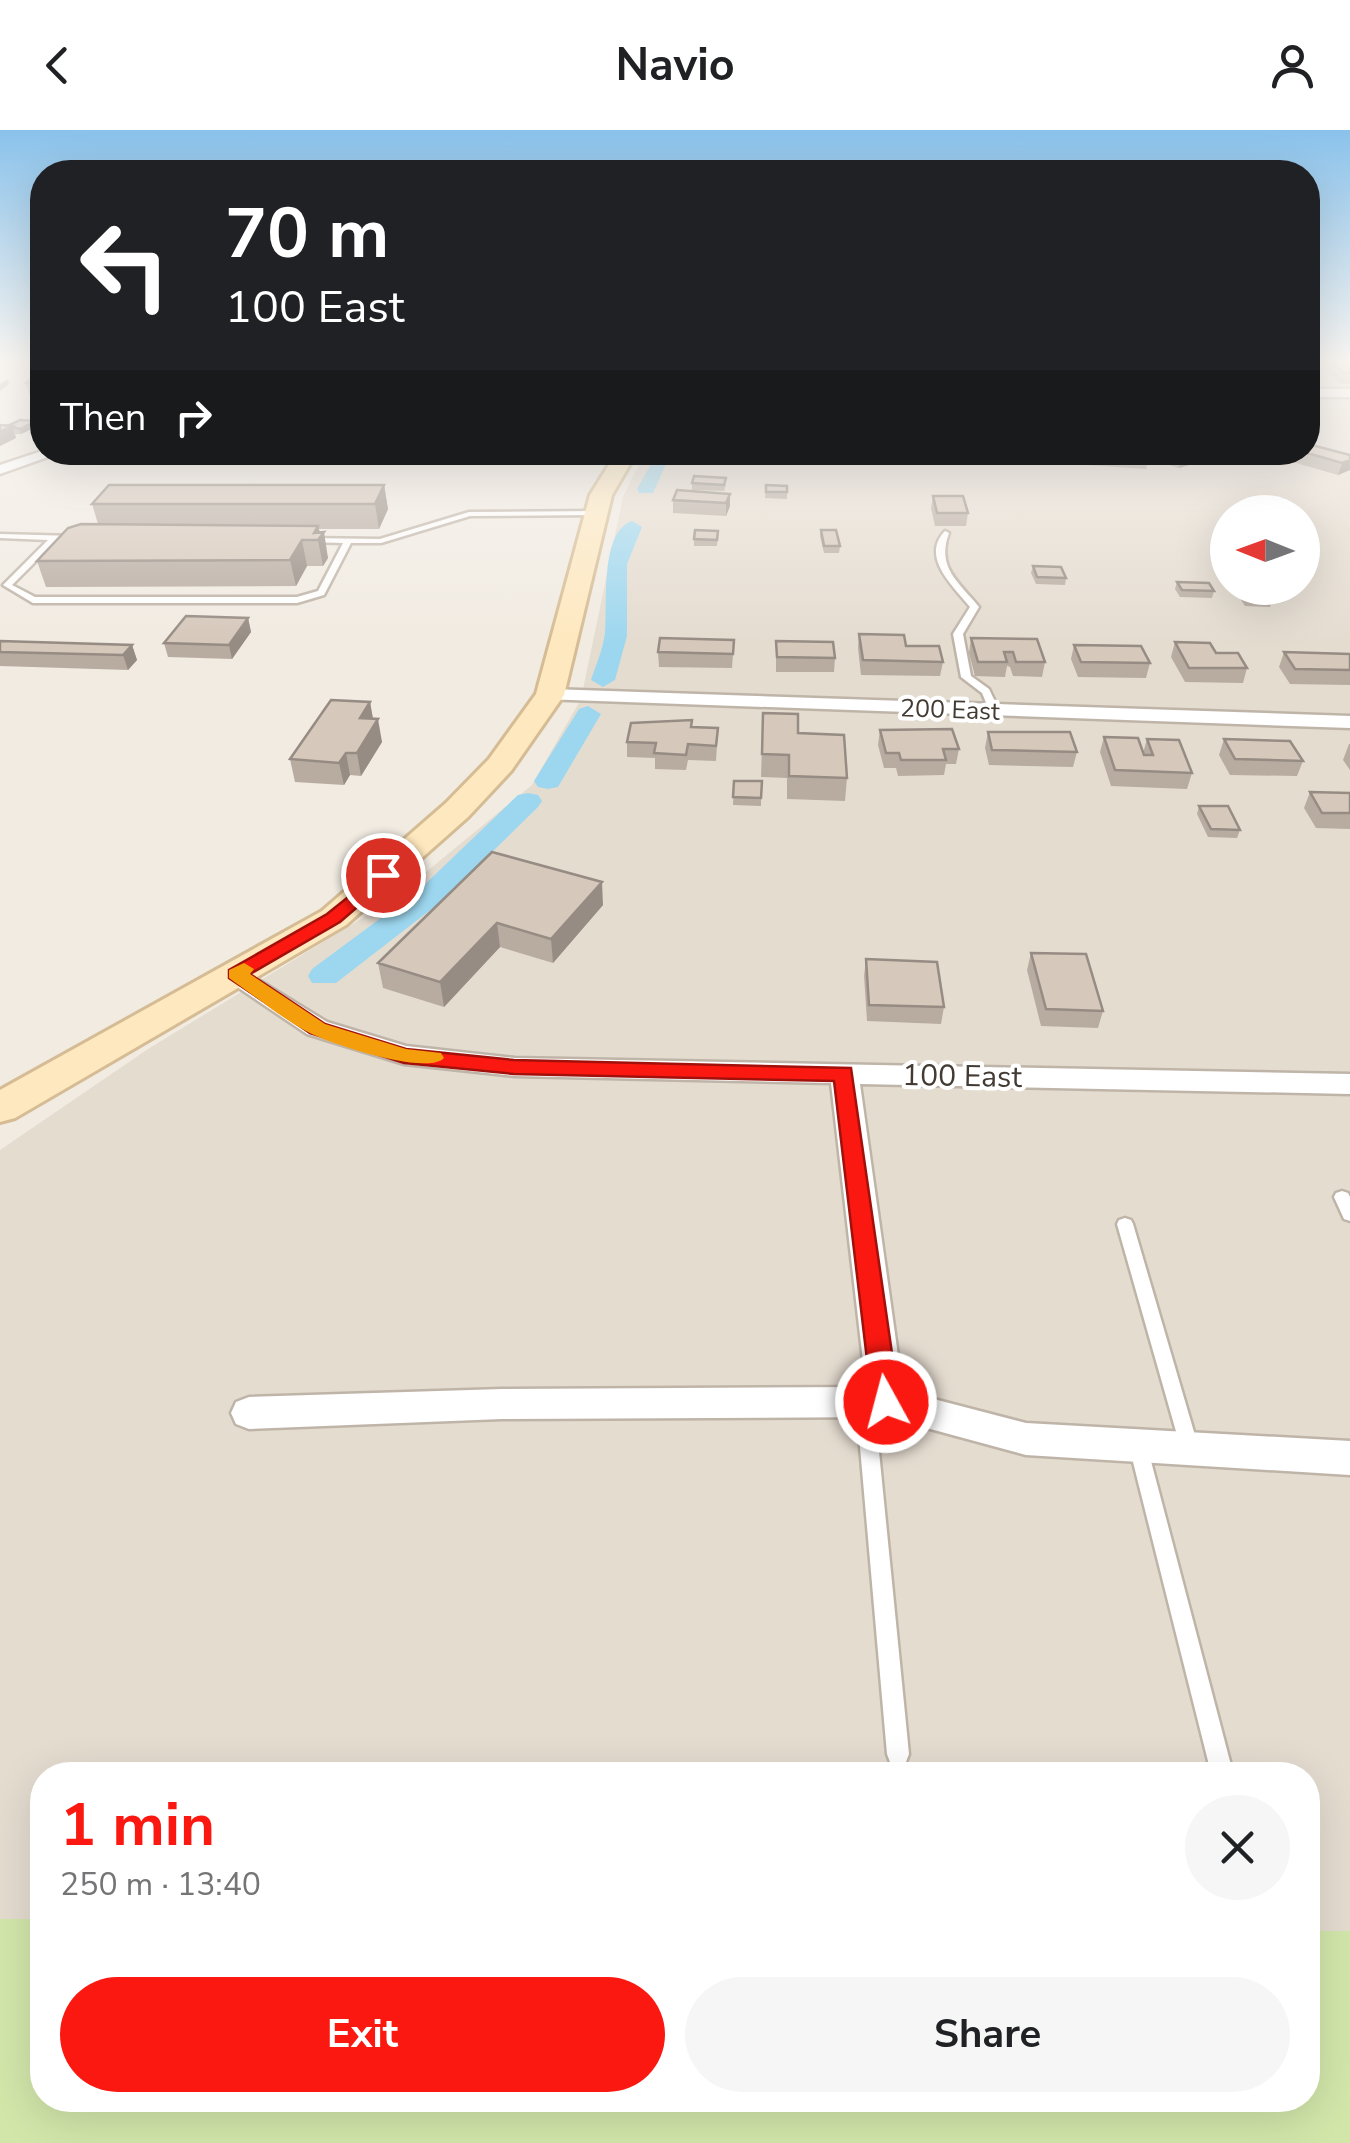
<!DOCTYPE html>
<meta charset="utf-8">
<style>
body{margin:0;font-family:"Nunito Sans",sans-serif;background:#f6f6f6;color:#202124;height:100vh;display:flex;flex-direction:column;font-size:38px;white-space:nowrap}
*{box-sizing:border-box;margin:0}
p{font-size:32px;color:#757577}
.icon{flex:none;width:55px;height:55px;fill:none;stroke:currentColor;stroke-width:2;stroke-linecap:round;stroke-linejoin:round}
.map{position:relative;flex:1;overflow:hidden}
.sheet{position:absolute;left:30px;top:1632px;width:1290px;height:350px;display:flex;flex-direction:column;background:#fff;border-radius:40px;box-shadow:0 10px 40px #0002}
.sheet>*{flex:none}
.banner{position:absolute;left:30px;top:30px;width:1290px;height:305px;border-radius:40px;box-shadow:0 10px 40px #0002;background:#202124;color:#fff;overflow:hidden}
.needle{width:65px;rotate:271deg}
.controls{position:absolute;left:1210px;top:365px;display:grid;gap:20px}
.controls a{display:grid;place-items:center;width:110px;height:110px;border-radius:50%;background:#fff;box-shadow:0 10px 40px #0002;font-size:50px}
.pin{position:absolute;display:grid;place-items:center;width:85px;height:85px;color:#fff;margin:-42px;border:5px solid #fff;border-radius:50%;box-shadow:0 2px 10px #0007}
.me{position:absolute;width:110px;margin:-55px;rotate:353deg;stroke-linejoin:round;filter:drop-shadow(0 0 8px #0008)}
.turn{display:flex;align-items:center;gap:35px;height:210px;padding:0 30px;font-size:45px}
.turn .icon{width:130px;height:130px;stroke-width:2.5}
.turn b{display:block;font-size:70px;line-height:85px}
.then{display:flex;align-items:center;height:95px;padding:0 30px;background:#0003;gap:20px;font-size:38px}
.round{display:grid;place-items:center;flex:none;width:105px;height:105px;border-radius:52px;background:#f6f6f6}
.head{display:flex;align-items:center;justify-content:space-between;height:170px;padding:0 30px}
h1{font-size:60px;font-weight:700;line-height:75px;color:#fa1811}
.button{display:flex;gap:20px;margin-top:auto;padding:20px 30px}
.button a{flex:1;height:115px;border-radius:60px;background:#fa1811;color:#fff;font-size:40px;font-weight:700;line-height:115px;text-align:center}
.button a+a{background:#f6f6f6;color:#202124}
header{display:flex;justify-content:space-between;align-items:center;height:130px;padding:0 30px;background:#fff;font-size:45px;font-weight:700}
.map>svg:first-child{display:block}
</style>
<header><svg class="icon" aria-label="back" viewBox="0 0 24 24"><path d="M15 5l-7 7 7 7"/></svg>Navio<svg class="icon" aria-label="person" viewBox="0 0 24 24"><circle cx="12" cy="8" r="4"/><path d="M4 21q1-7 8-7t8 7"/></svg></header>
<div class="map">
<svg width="1350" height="2013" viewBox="0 0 1350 2013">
<rect width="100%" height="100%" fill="#f1ebe2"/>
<!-- residential -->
<path fill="#e5dcd0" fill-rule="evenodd" d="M1308,231L1350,232V1801H1308V1645H42V1789H0V1020L148,919L392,770L532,655L581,569L623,367L645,323L1308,322ZM1228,382H1302V458H1228Z"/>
<!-- green -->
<path fill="#d2e6aa" d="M0,1789H42V1970H1308V1801H1350V2013H0Z"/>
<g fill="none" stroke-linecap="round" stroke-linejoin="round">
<!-- canal -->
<path fill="#9dd7ef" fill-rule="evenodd" d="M658,322H676L666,334L653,363H639L637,359Z
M632,391L642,397L627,434V506L615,550L603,557L591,550C596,535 603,519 605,503C608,476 599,402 632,391Z
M588,576L601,584L558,657L548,659L538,657L534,651L579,579Z
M528,663L538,665L542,671L538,677L442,771L336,853H312L308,846L312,839L420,759L518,665Z"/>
<!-- lane casing -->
<g stroke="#bfb4a8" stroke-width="5">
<path id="lane" d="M595,381L598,385L470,386L381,413H351L324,465L297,473H33L3,455L48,410L0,408V404L75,406L79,408L75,410H57L12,455L35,467H297L318,461L343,413L308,412H305V408L380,409L469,382Z
M945,401L949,403C936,438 959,452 979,477L963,504L971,546L989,559L999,580L998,582H990L982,563L961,547L953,504L970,477C953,456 920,427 945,401Z
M1342,1061L1348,1063L1350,1067V1091L1344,1089L1334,1067L1336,1063Z
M1125,1088L1131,1090L1133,1094L1199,1319L1197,1325L1190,1327L1183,1325L1181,1319L1117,1094L1119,1090Z
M865,1263L871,1266L874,1271L909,1624L906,1632L898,1635L890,1632L887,1624L856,1271L859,1266Z
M1138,1308L1145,1310L1147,1316L1232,1639L1230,1645H1212L1210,1639L1129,1316L1131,1310Z"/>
</g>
<!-- street casing -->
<g stroke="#bfb4a8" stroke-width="5">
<path id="street" d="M1308,259H1350V267H1308Z
M42,321L62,322L0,344V335Z
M550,559L1350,586V598L543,569L540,565Z
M236,836L327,892L406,916L515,928L1350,944V964L860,954L903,1261L1026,1293L1350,1311V1345L1026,1325L886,1287L502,1289L249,1299L236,1294L231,1283L236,1272L249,1267L502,1259L866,1257L831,953L515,946L404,934L307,904L227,850L223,844L227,838Z"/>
</g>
<!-- secondary casing -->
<g stroke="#d5bc94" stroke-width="6">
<path id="secondary" d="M617,322H637L612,365L564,565L511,641L468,687L346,795L15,988L0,992V960L322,781L446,673L489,629L536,564L590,365Z"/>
</g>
<!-- lane -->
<use href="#lane" fill="#fff" fill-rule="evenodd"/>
<!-- street -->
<use href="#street" fill="#fff" fill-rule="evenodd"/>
<!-- secondary -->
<use href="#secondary" fill="#fee8bf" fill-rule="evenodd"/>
</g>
<!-- wall -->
<path fill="#b8aca1" d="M1331,232H1350V254H1341L1328,242Z
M42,246V264H29L26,253Z
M1308,271L1314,278L1310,290H1308Z
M35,291L36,297L21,304H15L16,308L0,316V295L7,296Z
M911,322H933V327H912Z
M1087,322H1148L1149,327L1146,339L1087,335Z
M1161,322H1218V326L1179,338L1159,332Z
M1291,322L1350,325V340L1338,345L1289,331Z
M692,353L726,354L724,361L692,360Z
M384,355L388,379L379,399H319L328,428L323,436H307L296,456L46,457L37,431L98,394L92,374Z
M766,355L787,356V369L765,368Z
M730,364V376L726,386L673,383V370Z
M933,366L968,383L966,396H935L931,378Z
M821,400L840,416L839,423H824L820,406Z
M718,401L717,416H694V409Z
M1033,436L1066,448L1065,455L1036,454L1031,443Z
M1177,452L1214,461L1212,468L1180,467L1175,459Z
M1233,458H1271L1275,463L1270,477L1245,476Z
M248,488L251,502L232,529L168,527L164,513Z
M859,504L906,516L943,532L940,546L861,545L858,518Z
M971,508L1045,532L1042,547L1013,546L1010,537L1007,536L1005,547L975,546L969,523Z
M734,510L732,538L659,537L658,522Z
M0,511L132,515L137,530L128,540L0,536Z
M776,511L835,528L834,542H776Z
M1175,512L1216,523L1247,538L1243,553L1185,552L1171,527Z
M1074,515L1150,533L1146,548L1078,547L1071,529Z
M1284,522L1350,524V555L1290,554L1279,537Z
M370,572L373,589L382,612L361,646L350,645L344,655L295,652L290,629Z
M763,583L798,603L847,648L845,671L787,669V648L761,647Z
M692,597L718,598L716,631L688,630L686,640L655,639V628L627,627V612Z
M880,600L959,619L956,634H946L944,645L898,646L896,638H884L878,615Z
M988,602L1077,622L1073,637L989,635L985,618Z
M1104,607L1143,623L1147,609L1192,643L1187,659L1111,656L1100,622Z
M1224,609L1303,631L1297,646L1230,645L1219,625Z
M1349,614H1350V640L1343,630Z
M734,651L761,668V676L733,675Z
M1310,662L1350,663V699L1316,698L1304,678Z
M1199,676L1240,700L1237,708L1208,707L1197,684Z
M492,722L603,775L553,833L500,817L444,877L383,858L378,833Z
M1031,823L1103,881L1098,898L1041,896L1027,840Z
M866,829L944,877L941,894L867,891L864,846Z"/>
<!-- shaded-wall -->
<path fill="#968c83" d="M8,249L9,254L0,261V254Z
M35,291L36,297L21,304L20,299Z
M12,296L16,308L0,316V302Z
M1194,322H1218V326L1179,338L1182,326Z
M1350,330V340L1338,345L1342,333Z
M384,355L388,379L379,399L375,374Z
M730,364V376L726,386V373Z
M318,396L321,407L324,402L328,428L323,436L318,410L314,403Z
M302,410L307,436L296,456L290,430Z
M248,488L251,502L232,529L229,515Z
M132,515L137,530L128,540L123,525Z
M370,572L374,595L360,588Z
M378,589L382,612L361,646L357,623Z
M346,623L350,645L344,655L339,633Z
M602,752L603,775L553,833L551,809Z
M497,793L500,817L444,877L440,852Z"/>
<!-- building -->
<path fill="#d6c8bb" stroke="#968c83" stroke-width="2.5" d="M1332,232H1350V243H1344Z
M34,246H42V253H26Z
M20,290L35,291L20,299L7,296Z
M0,295L12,296L0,302Z
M1308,314L1350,325V330L1342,333L1304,322H1308Z
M1089,322H1148L1149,327L1089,323Z
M1170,322H1194L1182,326Z
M694,346L726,348L724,355L692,353Z
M109,355H384L375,374H92Z
M766,355L787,356V362H766Z
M677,360L730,364L726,373L673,370Z
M933,366H963L968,383H937Z
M81,394L318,396L314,403L324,402L318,410H302L290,430L37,431L68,398Z
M695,400L718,401L717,410L694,409Z
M821,400H836L840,416H824Z
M1033,436L1061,437L1066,448L1037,447Z
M1177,452L1209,453L1214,461L1182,460Z
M1246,458H1271L1275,463H1250Z
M186,486L248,488L229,515L164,513Z
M859,504L904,505L906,516H939L943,532L863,530Z
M660,508L734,510L733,524L658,522Z
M971,508L1037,509L1045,532H1016L1013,522H1004L1007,532H978Z
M0,511L132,515L123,525L0,522Z
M776,511L833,512L835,528L777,527Z
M1175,512L1210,513L1216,523H1238L1247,538H1189Z
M1074,515L1141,516L1150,533L1081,532Z
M1284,522L1350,524V540L1295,539Z
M331,570L370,572L360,588L378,589L357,623H346L339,633L290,629Z
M763,583L798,584V603L844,605L847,648L789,646V625L762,624Z
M692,590L691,597L718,598L716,616L688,614L686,625L654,623L656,613L627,612L631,593Z
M952,599L959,619H943L946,630H901L899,623H886L880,600Z
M988,602H1070L1077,622L992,620Z
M1104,607L1138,608L1144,625H1153L1147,609L1179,610L1192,643L1115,640Z
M1224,609L1290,611L1303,631L1235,629Z
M734,651H762L761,668L733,667Z
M1310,662L1350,663V683H1322Z
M1199,676H1228L1240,700L1211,699Z
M492,722L602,752L551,809L497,793L440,852L378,833Z
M1031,823L1086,824L1103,881L1046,879Z
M866,829L937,832L944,877L869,875Z"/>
<!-- sky -->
<linearGradient id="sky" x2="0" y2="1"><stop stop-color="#8ac2eb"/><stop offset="0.45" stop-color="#f9f6f2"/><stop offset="1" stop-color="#f9f6f2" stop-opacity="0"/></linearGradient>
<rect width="1350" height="513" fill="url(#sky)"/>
<!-- route -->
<path fill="#fa1811" stroke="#a2100b" stroke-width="2.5" d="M383,739L392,745L390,749L340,792L250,844L325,894L406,919L514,930L851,938L899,1272L895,1280L886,1284L876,1280L872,1272L834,951L514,944L404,933L310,903L229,848V840L327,784Z"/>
<!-- slow -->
<path fill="#f59e0b" d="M244,833L254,839L250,844L325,894L406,919L441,923L444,928C428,946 330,914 308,902C281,888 255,866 229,848V840Z"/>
<g text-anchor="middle" stroke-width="8" stroke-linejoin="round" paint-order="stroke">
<!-- far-street labels -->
<g font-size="25" fill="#433b33" stroke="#fff">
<text transform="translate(950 579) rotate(2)" y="9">200 East</text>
</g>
<!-- street labels -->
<g font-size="30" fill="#433b33" stroke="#fff">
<text transform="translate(962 946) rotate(1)" y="10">100 East</text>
</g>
</g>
</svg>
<div class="controls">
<a><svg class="needle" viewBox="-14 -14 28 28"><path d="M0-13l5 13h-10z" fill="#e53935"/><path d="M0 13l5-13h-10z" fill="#757577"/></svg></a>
</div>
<div class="pin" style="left:383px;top:745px;background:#d93025"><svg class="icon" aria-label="arrive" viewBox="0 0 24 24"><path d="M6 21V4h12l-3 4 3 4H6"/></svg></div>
<svg class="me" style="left:886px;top:1272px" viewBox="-20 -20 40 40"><circle r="17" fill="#fa1811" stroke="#fff" stroke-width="3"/><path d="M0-11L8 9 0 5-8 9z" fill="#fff"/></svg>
<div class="banner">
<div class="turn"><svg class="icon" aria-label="left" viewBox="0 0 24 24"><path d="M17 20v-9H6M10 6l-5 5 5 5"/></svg><div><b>70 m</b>100 East</div></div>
<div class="then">Then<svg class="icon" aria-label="right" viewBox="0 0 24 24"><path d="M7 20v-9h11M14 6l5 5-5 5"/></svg></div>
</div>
<section class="sheet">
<div class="head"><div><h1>1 min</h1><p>250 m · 13:40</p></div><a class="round"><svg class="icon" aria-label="close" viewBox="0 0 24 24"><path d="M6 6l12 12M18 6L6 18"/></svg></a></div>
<div class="button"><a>Exit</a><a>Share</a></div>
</section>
</div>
